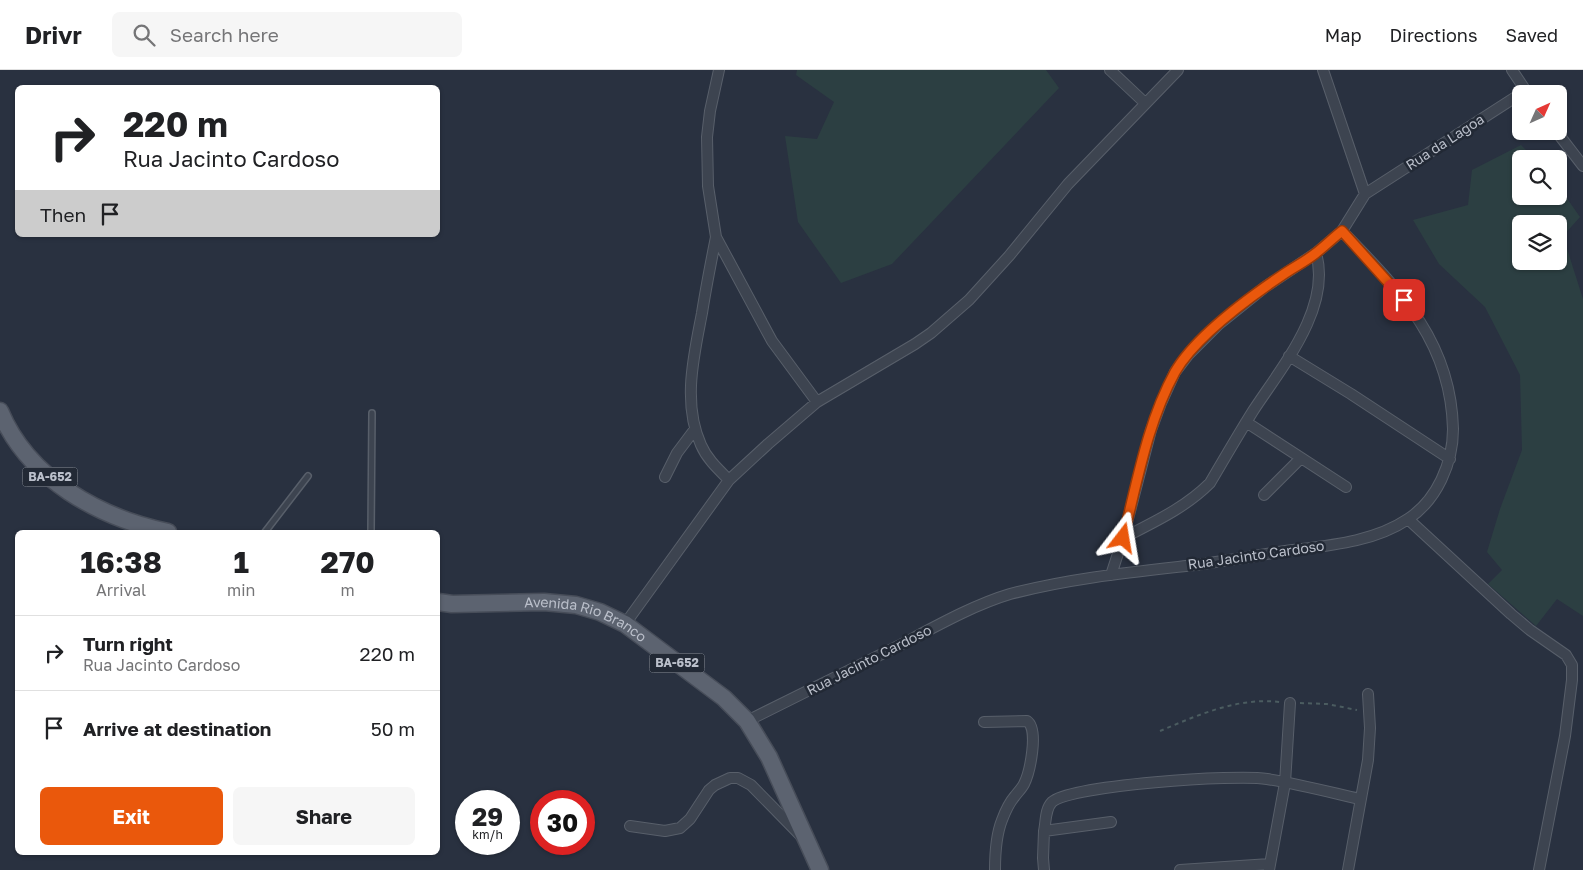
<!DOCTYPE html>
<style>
body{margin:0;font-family:"Golos Text",sans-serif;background:#f6f6f6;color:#202124;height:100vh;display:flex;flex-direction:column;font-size:19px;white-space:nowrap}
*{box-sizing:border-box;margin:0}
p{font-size:16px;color:#757577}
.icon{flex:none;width:28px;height:28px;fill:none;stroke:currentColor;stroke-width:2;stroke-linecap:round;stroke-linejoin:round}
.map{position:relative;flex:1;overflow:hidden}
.drawer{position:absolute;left:15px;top:460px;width:425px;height:325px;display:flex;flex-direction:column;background:#fff;border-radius:8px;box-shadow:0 1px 4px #0004}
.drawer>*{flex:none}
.hud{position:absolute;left:15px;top:15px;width:425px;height:152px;border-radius:8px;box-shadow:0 1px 4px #0004;background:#fff;color:#202124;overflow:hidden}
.needle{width:32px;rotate:45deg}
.fabs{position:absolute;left:1512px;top:15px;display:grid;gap:10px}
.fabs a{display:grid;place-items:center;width:55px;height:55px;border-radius:8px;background:#fff;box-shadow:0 1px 4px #0004;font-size:25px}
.speed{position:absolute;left:455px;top:720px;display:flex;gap:10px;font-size:25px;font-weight:700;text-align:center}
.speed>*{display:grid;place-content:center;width:65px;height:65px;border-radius:50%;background:#fff;box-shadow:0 1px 4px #0004;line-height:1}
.speed small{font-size:12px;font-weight:400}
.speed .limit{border:8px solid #d22;background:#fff;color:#111}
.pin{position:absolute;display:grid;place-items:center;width:42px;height:42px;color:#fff;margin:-21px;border-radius:10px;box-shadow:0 2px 8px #0006}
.me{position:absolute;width:55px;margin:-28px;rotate:14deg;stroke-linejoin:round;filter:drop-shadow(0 0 4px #0008)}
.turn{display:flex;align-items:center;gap:18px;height:105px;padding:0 25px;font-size:22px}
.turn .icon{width:65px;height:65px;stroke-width:2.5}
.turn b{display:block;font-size:35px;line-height:42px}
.then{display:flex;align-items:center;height:48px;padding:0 25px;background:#0003;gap:10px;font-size:19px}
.eta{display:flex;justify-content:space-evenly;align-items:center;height:85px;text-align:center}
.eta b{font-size:30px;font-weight:700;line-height:35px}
.button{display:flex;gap:10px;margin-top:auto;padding:10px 25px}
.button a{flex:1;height:58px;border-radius:8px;background:#ea580c;color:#fff;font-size:20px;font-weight:700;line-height:58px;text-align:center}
.button a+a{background:#f6f6f6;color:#202124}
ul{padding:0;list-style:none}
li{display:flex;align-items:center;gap:15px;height:75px;padding:0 25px;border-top:1px solid #e0e0e0}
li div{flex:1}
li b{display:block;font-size:19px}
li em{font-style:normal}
header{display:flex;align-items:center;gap:30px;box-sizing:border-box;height:70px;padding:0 25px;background:#fff;border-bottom:1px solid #e0e0e0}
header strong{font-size:24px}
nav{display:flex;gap:28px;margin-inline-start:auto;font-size:18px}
.search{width:350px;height:45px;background:#f6f6f6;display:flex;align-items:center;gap:12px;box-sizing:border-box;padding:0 18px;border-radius:8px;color:#757577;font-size:19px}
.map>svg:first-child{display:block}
</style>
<header>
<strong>Drivr</strong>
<div class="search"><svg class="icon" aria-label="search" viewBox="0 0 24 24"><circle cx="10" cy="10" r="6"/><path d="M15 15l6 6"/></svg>Search here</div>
<nav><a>Map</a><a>Directions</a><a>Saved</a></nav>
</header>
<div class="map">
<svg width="1583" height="800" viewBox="0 0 1583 800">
<rect width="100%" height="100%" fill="#293140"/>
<!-- green -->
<path fill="#2c3f42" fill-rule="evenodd" d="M797,0H1046L1059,18L892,194L841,213L798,152L785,66L817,69L834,32L796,5Z
M1521,75L1535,89H1521V126H1559V117L1580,147L1563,166L1583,229V546L1557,529L1536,556L1488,514L1502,500L1487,482L1500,439L1522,380L1520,305L1485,237L1439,194L1413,150L1468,135L1472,100ZM1521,154H1559V191H1521Z"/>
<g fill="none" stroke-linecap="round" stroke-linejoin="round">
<!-- lane casing -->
<g stroke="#585f6a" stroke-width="8">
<path id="lane" d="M265,462L308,406
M371,462L372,343"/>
</g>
<!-- street casing -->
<g stroke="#585f6a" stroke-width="12">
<path id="street" d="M719,0L710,41L707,67L708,116L716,167L772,271L817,332
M1110,0L1145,33
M1323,0L1365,124
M1512,0L1528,24
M1556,61L1583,96
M716,167C711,192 706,217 702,243C694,285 682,333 701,375C707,389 718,399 729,410
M1289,286L1351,324L1450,389
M1246,352L1346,417
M665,407L677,383L695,359
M1264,425L1301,388
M1408,449L1511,544L1530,560L1566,585L1572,595V610L1565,666L1539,800
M1123,468C1154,452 1185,438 1210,413C1224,389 1238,365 1253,341C1281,298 1332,238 1316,183
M1111,505L1123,468L1151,360L1161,333L1175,302L1188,285L1219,254L1265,217L1316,183L1342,161
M625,554L729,410L768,374L817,332L915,274L931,263L969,230L1009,186L1068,114L1178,0
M747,651C800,625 853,598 906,572C938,555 976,534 1010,524C1071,508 1133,502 1195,495C1223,491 1250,487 1278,482C1321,476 1371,474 1408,449C1437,430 1453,393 1453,359C1451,271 1399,220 1342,161L1365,124L1525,21
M984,652L1027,651C1039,659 1030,702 1024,714C1022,718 1018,722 1015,726C1009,733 1005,742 1002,750C996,765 995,784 995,800
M630,756L665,761L680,758L690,749L709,720L715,715L730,708H738L751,715L801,766
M1044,761C1046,752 1045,739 1052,732C1071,715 1237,704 1267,709C1298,714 1329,722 1360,729
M1044,800L1043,788L1044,761L1111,752
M1180,800L1270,794
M1269,800L1285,713L1290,633
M1348,800L1368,690L1370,658L1368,624"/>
</g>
<!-- primary casing -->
<g stroke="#474d59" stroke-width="19">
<g id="primary">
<path d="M0,341C28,409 100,448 168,462"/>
<path id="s1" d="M438,532L452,534L544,532L576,535L600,542L625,554L724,628L747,651L769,687L820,800"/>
</g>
</g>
<!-- path -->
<path stroke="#4b5c60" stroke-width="2" stroke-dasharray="4 4" stroke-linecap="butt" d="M1300,633L1327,634L1357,640
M1160,661C1198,645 1238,627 1280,632"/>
<!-- lane -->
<use href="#lane" stroke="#3d4450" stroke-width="5"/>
<!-- street -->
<use href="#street" stroke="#3d4450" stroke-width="10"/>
<!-- primary -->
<use href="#primary" stroke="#5c6370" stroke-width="16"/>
</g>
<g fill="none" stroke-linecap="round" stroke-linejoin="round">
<!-- route casing -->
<g stroke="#983908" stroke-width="12">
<path id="route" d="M1123,468C1137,413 1147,353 1175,302C1195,267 1247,229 1281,206C1292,198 1305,192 1316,183C1325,176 1333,168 1342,161L1404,230"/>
</g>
<!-- route -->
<use href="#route" stroke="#ea580c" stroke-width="9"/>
</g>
<g text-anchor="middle" stroke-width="5" stroke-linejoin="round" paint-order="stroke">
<!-- shield labels -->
<g fill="#222935" stroke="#8c929d" stroke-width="1">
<rect x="22.5" y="397.5" width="55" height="19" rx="4"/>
<rect x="649.5" y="583.5" width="55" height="19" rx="4"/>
</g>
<g font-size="12" font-weight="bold" fill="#babfca">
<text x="50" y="411">BA-652</text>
<text x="677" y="597">BA-652</text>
</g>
<!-- street labels -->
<g font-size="14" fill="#babfca" stroke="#222935">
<text transform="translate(1445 72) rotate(-33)" y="5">Rua da Lagoa</text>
<text transform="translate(1256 485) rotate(-8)" y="5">Rua Jacinto Cardoso</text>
<text dy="5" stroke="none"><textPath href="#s1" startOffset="151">Avenida Rio Branco</textPath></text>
<text transform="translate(869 590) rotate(-27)" y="5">Rua Jacinto Cardoso</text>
</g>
</g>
</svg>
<div class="fabs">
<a><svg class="needle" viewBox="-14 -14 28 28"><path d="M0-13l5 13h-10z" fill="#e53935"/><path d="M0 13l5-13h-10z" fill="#757577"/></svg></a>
<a><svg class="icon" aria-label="search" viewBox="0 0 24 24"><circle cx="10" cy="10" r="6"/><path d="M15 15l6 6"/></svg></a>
<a><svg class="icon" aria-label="layers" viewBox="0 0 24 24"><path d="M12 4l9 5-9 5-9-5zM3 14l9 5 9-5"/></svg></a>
</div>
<div class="speed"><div>29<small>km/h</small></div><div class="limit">30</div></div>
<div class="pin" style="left:1404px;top:230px;background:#d93025"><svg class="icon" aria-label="arrive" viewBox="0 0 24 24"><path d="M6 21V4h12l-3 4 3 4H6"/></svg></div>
<svg class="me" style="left:1123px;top:468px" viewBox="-20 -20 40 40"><path d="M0-17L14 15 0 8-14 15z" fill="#ea580c" stroke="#fff" stroke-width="4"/></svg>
<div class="hud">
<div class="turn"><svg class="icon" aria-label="right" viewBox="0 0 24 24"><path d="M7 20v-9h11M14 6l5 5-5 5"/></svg><div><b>220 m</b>Rua Jacinto Cardoso</div></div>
<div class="then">Then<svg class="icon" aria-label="arrive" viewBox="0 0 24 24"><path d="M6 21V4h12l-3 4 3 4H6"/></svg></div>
</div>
<section class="drawer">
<div class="eta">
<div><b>16:38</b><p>Arrival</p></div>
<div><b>1</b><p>min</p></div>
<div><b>270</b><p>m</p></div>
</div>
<ul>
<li><svg class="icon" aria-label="right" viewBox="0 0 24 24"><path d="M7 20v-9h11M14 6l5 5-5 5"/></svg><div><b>Turn right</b><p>Rua Jacinto Cardoso</p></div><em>220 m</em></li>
<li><svg class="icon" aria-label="arrive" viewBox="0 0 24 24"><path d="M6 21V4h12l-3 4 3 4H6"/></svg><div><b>Arrive at destination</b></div><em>50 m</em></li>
</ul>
<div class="button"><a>Exit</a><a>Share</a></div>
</section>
</div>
